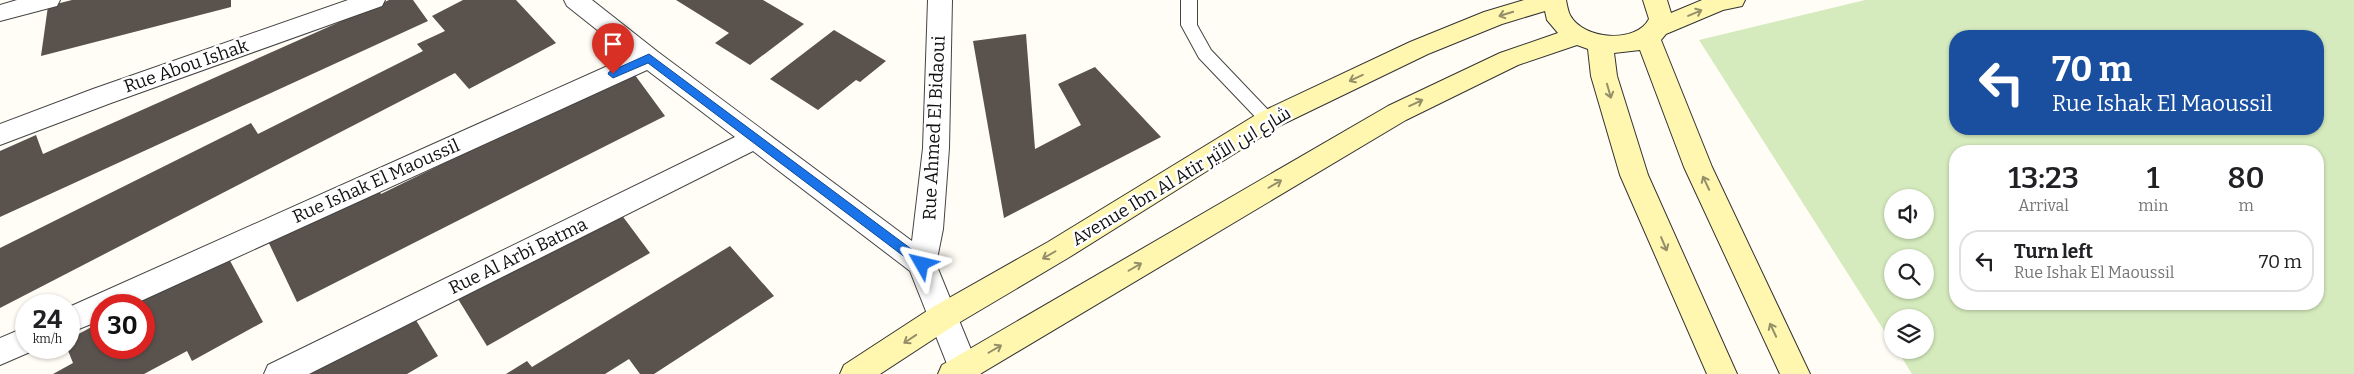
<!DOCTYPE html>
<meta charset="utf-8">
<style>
:root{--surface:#fff;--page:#f2f2f2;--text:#202124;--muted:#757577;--line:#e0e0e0}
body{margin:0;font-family:Bitter,Cairo,serif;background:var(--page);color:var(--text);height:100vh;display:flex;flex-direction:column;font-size:19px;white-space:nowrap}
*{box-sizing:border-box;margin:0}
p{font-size:16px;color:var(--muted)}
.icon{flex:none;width:28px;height:28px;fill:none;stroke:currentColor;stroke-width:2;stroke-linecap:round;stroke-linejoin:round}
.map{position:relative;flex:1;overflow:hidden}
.drawer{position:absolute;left:1949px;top:145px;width:375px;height:165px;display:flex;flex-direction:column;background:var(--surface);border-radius:20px;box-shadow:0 1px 4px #0004}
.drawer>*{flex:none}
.guide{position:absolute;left:1949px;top:30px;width:375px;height:105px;border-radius:20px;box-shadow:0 1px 4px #0004;background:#1a4fa0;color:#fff;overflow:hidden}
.controls{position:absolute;left:1884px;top:189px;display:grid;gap:10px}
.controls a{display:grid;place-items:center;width:50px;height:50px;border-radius:50%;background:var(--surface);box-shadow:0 1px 4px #0004;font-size:25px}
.speed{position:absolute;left:15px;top:294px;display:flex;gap:10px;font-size:25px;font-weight:700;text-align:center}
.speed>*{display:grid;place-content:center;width:65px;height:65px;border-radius:50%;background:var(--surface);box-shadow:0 1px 4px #0004;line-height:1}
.speed small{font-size:12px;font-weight:400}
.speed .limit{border:8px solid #d22;background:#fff;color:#111}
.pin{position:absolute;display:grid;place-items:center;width:42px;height:42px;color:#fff;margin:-51px -21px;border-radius:50% 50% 50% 0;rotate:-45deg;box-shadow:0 0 5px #0007}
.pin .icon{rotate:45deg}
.me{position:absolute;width:55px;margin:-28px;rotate:307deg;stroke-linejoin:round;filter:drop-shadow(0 0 4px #0008)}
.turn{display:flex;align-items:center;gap:18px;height:105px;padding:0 20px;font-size:22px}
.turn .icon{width:65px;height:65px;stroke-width:2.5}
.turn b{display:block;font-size:35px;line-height:42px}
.eta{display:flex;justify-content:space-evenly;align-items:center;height:85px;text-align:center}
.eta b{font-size:30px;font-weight:600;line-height:35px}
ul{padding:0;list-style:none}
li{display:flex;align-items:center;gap:15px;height:62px;margin:0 10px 8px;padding:0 10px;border:2px solid var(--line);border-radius:20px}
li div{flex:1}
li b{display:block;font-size:19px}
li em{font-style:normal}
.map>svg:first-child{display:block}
.green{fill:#d5ebbd;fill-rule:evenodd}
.building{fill:#5a524d}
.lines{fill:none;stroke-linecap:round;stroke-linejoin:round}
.lane-casing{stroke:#444;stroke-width:2}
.street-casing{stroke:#444;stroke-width:2}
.secondary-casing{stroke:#333;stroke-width:2}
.lane{fill:#fff;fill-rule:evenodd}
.street{fill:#fff;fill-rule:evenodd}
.secondary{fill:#fff6b0;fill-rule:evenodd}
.oneway{stroke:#948f68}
.route{fill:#1a73e8;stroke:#114b97}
.labels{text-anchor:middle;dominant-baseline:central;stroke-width:5;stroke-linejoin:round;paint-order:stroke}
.street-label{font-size:18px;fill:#111;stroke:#fff}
</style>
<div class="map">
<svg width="2354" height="374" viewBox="0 0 2354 374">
<rect width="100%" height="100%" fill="#fffdf5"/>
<!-- green -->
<path class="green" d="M 1865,0 L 2354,0 L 2354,374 L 1912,374 L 1897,350 L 1925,350 L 1925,318 L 1892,318 L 1892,343 L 1699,40 ZM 1955,36 L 2318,36 L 2318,129 L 1955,129 ZM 1955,151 L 2318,151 L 2318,304 L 1955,304 ZM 1892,198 L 1925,198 L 1925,230 L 1892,230 ZM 1892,258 L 1925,258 L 1925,290 L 1892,290 Z"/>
<!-- building -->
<g class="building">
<polygon points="72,0 231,0 231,7 41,56 48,6"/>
<polygon points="389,0 413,0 428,21 0,217 0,151 36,135 43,154"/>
<polygon points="463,0 516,0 556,43 469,89 455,73 0,308 0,248 251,123 258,134 423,51 417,44 445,31 432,16"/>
<polygon points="676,0 763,0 804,24 750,65 715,43 729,33"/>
<polygon points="834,30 886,61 860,82 856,80 818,110 770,79"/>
<polygon points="1026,34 1035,149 1081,125 1058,84 1095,67 1161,137 1004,218 973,41"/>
<polygon points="632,71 665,116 297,302 266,237 376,185 381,194"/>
<polygon points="618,210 650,253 487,346 458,299"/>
<polygon points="730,246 774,296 654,374 640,374 629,359 605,374 506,374 527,361 532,367"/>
<polygon points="228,257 263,322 192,361 187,351 144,374 53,374 73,363 67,348 69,348 69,339 101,322 101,348 144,348 144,305 134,305"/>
<polygon points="414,317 438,356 407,374 304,374"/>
</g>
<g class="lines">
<defs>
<polygon id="lane" points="1181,0 1197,0 1197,25 1211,50 1274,116 1276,120 1274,124 1268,126 1262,124 1199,58 1181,25"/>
<g id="street">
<polygon points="17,0 60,0 57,6 0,21 0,5"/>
<polygon points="348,0 385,0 382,6 111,103 0,145 0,124 93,89"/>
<polygon points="564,0 592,0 658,52 912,241 923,148 928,0 952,0 949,148 943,229 936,264 981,374 951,374 910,271 753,151 309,374 264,374 268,365 735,137 647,70 132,305 101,305 101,320 69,333 69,307 630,56 567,6"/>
<polygon points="26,327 26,348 37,348 37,349 0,365 0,338"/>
</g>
<path id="secondary" d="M 1524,0 L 1566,0 C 1567,5 1568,11 1570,15 C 1583,40 1636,44 1649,19 L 1643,0 L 1667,0 L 1671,13 L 1702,0 L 1745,0 L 1742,6 L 1723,10 L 1666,34 L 1661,40 L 1712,167 L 1810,374 L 1780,374 L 1684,167 L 1640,50 L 1614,53 L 1617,76 L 1648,175 L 1737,374 L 1707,374 L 1620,175 L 1591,76 L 1588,49 L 1577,45 L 1518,65 L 1406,120 L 980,374 L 938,374 L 942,365 L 1388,106 L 1500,53 L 1558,33 L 1547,20 L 1545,11 L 1502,24 L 1428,54 L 1277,127 L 1068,258 L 955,325 L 880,374 L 840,374 L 844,365 L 933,307 L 1048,242 L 1259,113 L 1410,42 L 1484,12 Z"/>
</defs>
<!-- lane casing -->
<use href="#lane" class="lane-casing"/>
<!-- street casing -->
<use href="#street" class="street-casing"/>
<!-- secondary casing -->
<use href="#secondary" class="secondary-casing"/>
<!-- lane -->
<use href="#lane" class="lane"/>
<!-- street -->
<use href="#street" class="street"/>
<!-- secondary -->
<use href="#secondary" class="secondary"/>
</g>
<!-- one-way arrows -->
<defs><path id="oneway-shaft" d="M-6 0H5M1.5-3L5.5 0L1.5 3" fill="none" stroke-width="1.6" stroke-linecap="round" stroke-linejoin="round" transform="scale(1.25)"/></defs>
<g class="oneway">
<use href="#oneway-shaft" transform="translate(1695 13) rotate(-23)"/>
<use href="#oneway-shaft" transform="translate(1506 14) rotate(163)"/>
<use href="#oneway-shaft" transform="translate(1356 78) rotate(155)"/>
<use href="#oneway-shaft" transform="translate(1609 91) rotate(74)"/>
<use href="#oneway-shaft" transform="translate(1416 103) rotate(-25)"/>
<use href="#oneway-shaft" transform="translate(1706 183) rotate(-115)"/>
<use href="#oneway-shaft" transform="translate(1275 184) rotate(-30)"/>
<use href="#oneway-shaft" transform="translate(1664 244) rotate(67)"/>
<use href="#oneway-shaft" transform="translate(1049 255) rotate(150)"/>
<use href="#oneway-shaft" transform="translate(1135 267) rotate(-30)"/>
<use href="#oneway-shaft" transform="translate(1773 330) rotate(-115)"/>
<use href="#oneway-shaft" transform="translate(910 339) rotate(146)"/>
<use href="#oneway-shaft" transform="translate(995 349) rotate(-30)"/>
</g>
<!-- route -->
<polygon class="route" points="649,54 926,260 928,264 926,267 918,267 648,63 613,78 608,74 609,72"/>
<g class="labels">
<!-- street labels -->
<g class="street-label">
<text transform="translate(186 66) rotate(-19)">Rue Abou Ishak</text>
<text transform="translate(934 128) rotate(-87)">Rue Ahmed El Bidaoui</text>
<text transform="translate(1181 176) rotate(-31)">Avenue Ibn Al Atir شارع ابن الأثير</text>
<text transform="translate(376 181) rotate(-24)">Rue Ishak El Maoussil</text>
<text transform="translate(518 256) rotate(-26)">Rue Al Arbi Batma</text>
</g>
</g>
</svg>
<div class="controls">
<a><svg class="icon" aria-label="sound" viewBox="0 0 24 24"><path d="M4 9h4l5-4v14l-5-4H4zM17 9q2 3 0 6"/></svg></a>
<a><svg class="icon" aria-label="search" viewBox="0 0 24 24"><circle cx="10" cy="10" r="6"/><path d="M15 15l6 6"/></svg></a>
<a><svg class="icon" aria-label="layers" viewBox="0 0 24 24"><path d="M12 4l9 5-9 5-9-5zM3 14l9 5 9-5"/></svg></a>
</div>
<div class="speed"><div>24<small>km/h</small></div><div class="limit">30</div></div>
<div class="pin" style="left:613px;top:74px;background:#d93025"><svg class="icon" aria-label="arrive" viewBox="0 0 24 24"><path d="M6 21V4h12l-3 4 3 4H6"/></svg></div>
<svg class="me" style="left:922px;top:264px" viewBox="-20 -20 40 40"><path d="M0-17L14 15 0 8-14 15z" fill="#1a73e8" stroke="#fff" stroke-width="4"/></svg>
<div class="guide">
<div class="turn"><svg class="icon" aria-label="left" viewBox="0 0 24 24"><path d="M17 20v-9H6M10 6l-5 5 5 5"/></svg><div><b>70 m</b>Rue Ishak El Maoussil</div></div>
</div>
<section class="drawer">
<div class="eta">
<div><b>13:23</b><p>Arrival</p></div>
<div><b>1</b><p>min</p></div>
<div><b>80</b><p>m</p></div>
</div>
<ul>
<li><svg class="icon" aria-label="left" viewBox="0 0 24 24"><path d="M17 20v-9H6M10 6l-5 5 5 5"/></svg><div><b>Turn left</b><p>Rue Ishak El Maoussil</p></div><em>70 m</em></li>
</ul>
</section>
</div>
